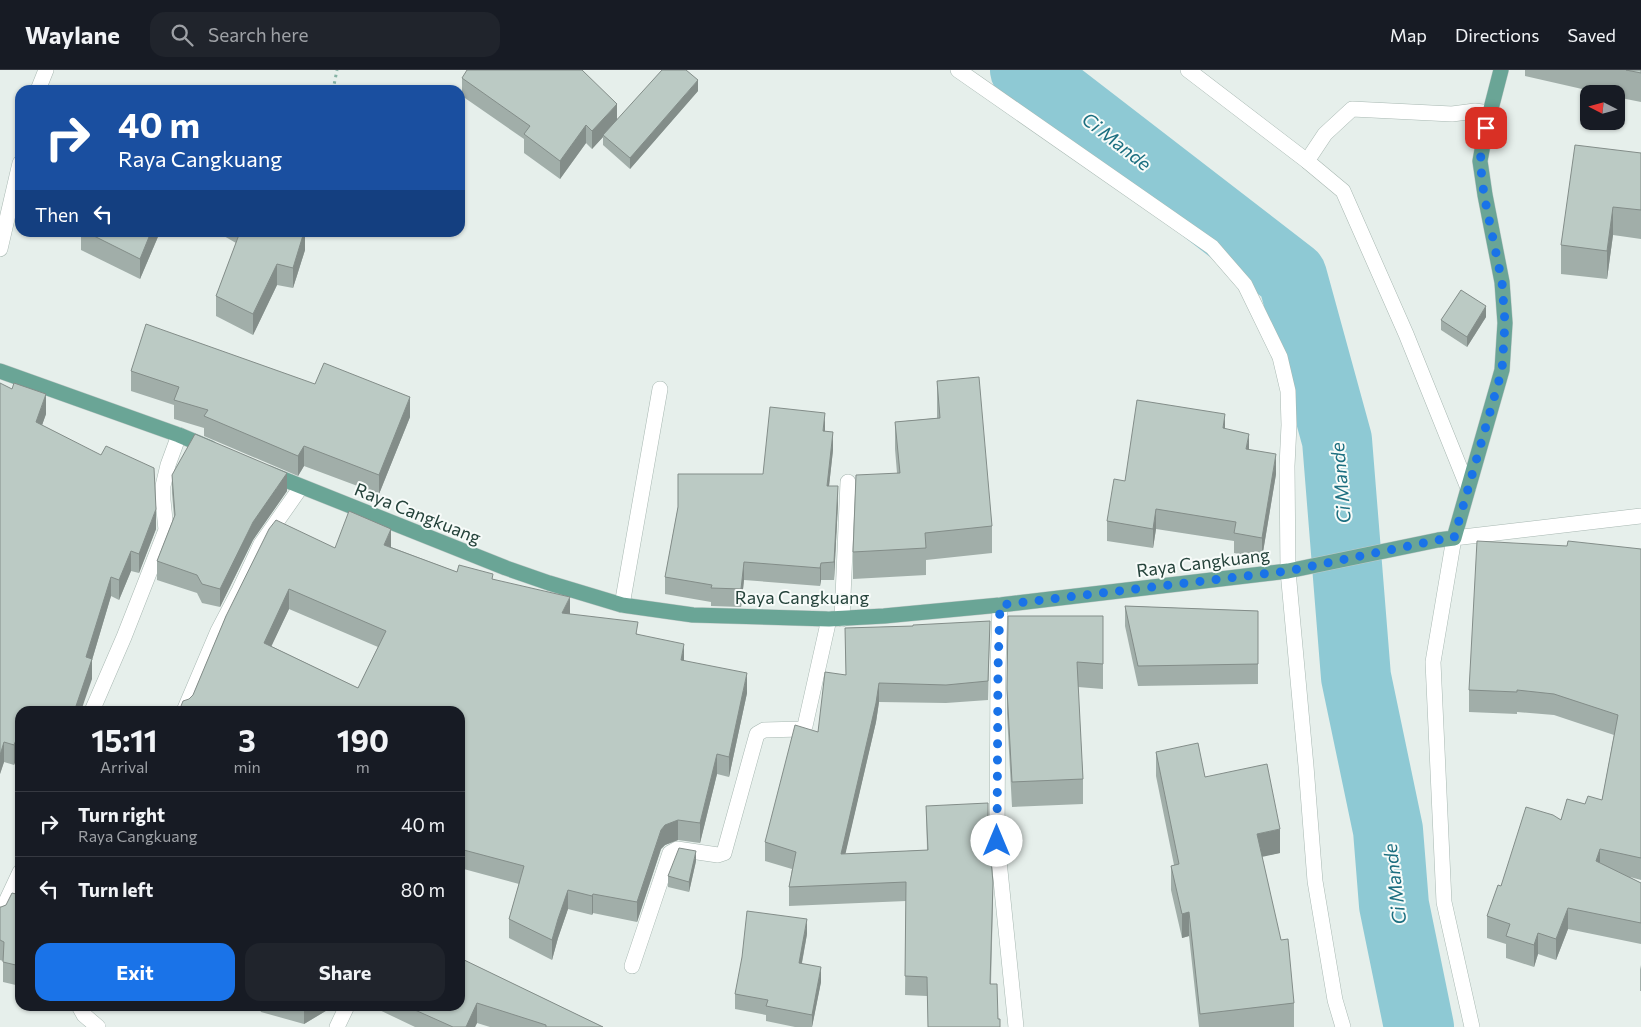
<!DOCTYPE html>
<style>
:root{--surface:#171b24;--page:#20242c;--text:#f1f3f6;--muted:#9ea1a6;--line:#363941;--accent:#1a73e8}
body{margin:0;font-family:Commissioner,sans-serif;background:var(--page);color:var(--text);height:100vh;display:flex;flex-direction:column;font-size:19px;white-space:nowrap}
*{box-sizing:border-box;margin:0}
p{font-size:16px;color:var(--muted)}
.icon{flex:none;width:28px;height:28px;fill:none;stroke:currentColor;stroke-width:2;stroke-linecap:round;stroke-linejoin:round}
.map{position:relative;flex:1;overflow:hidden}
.details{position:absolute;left:15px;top:636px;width:450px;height:305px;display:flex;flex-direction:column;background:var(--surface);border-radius:15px;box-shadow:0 1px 4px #0004}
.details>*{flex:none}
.banner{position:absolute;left:15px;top:15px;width:450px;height:152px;border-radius:15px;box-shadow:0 1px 4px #0004;background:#1a4fa0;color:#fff;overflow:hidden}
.needle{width:32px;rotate:276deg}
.fabs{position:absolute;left:1580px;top:15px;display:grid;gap:10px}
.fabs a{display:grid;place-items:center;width:45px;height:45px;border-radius:10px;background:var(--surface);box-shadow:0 1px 4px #0004;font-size:25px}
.pin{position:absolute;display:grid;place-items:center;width:42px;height:42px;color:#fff;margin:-21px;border-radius:10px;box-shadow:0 2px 8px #0006}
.me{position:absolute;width:55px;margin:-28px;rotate:0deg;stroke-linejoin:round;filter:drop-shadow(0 0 4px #0008)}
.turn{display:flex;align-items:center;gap:18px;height:105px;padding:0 20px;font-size:22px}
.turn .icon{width:65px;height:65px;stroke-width:2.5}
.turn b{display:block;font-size:35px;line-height:42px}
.then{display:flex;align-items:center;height:48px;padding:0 20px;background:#0003;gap:10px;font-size:19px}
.eta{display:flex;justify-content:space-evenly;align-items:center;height:85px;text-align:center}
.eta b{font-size:30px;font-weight:700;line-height:35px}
.action{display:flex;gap:10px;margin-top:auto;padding:10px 20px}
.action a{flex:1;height:58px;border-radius:15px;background:var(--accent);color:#fff;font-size:20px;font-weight:700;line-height:58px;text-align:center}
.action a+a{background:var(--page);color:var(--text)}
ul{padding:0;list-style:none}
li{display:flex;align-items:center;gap:15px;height:65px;padding:0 20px;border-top:1px solid var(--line)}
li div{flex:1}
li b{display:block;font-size:19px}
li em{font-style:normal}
header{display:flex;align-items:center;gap:30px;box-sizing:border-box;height:70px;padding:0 25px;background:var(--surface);border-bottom:1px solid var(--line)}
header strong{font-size:24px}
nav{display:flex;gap:28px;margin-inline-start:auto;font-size:18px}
.search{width:350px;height:45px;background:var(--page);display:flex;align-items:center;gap:12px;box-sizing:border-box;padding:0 18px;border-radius:15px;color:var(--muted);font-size:19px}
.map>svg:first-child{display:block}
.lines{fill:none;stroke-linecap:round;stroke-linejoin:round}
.river{stroke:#8ec9d4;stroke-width:70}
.minor-casing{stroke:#a8b8b2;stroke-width:16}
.major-casing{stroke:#c2cac8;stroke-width:16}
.path{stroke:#86b3a5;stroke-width:3;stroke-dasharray:2.5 4;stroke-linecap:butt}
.minor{stroke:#fff;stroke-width:15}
.major{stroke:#6aa596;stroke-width:15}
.wall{fill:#a1aea9;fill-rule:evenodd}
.shaded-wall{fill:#838d89}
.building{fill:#bbcac4;stroke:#838d89;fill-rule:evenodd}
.route{stroke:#1a73e8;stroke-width:9;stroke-dasharray:0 16.2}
.labels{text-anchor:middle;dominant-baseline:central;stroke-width:4;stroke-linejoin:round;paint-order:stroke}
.street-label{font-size:18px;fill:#24423a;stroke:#f7fbf9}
.water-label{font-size:19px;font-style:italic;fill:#1c6f80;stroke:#f7fbf9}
</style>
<header>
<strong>Waylane</strong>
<div class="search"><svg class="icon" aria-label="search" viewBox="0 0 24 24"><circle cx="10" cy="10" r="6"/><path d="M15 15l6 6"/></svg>Search here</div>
<nav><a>Map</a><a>Directions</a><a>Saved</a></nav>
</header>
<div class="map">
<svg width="1641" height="957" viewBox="0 0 1641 957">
<rect width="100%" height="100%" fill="#e6efeb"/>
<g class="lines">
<!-- river -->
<polyline class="river" points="1025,0 1292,206 1337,370 1356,607 1388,760 1394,835 1419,957"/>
<defs>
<g id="minor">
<polyline points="958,0 1212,177 1245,215 1280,287 1288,321 1289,355 1287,396 1288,501 1306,696 1315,811 1335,930 1343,957"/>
<polyline points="1188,0 1307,91 1343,121 1406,264 1468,418"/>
<polyline points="38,20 46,0"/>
<polyline points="1307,91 1325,64 1352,39 1452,44 1475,41 1490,43"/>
<polyline points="0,179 20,93"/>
<polyline points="622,535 660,319"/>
<polyline points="1000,535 998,599 997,771 1016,957"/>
<polyline points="842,549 848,412"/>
<polyline points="92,641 124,567 166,460 163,430 163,416 168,395 179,365"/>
<polyline points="184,641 218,561 239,521 261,474 301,417"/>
<polyline points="0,848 4,836 20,802"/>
<polyline points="632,896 670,783 677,779 718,785 724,783 757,664 764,660 801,659 805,656 829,549"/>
<polyline points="79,936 84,945 98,957"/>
<polyline points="337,957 347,936"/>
<polyline points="1472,957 1444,832 1433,592 1454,468 1641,446"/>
</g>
<g id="major">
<polyline points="0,301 179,365 210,378"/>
<polyline points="268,403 506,498 549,513 622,535 693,545 829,549 884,546 1000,535 1288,501 1438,470 1454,468 1502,300 1505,253 1502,212 1485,125 1480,91 1486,58 1501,0"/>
</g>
</defs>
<!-- minor casing -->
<use href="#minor" class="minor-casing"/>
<!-- major casing -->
<use href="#major" class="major-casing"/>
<!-- path -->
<polyline class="path" points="333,20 337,0"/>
<!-- minor -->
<use href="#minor" class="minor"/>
<!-- major -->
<use href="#major" class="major"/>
</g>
<!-- wall -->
<g class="wall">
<polygon points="1525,0 1641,0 1641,32 1616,27 1616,24 1604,24 1525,6"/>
<polygon points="462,8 617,49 698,21 630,99 603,75 603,67 592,79 586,73 560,109 524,83 524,69 462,26"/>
<polygon points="1641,83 1641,169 1613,165 1607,209 1561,204 1561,175"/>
<polygon points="81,162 160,162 140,209 81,180"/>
<polygon points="217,162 305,162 305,180 293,218 277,215 253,265 216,246 216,226 236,173"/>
<polygon points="1486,247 1467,277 1441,260 1441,250"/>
<polygon points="131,301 315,314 410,347 379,424 304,396 298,406 204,366 204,358 174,349 174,335 131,321"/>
<polygon points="937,311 992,456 992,483 926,490 926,505 853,509 853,482 897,403 895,379 895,352 937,348"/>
<polygon points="12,319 46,344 42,355 156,459 139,503 131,501 119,530 111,526 92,590 92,609 20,641 20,691 16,690 14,695 4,692 0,704"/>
<polygon points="1225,359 1276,404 1262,488 1234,483 1234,471 1156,459 1153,478 1107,471 1107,451 1125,411"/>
<polygon points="825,362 833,380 829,416 838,433 834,510 821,510 820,516 744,510 741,537 711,536 711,532 665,524 665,507 678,437 763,404"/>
<polygon points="172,405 287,421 253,470 220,537 202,533 197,523 157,510 157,491 174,447 172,423"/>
<polygon points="1567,476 1641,479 1641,810 1630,807 1641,813 1641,874 1568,859 1556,890 1538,884 1534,897 1506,888 1506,874 1487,868 1487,846 1501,816 1561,750 1585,734 1602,730 1614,665 1554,645 1517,642 1517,644 1469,642 1469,620"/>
<path d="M 391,477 L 457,502 L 493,509 L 570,544 L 638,564 L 684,590 L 747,623 L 729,707 L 717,704 L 700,773 L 678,770 L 665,775 L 661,779 L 637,852 L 593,843 L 592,845 L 568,839 L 558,868 L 552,890 L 509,868 L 509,849 L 519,814 L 460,798 L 460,641 L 189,629 L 193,625 L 226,546 L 335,478 ZM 289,539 L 378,577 L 358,618 L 271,576 Z"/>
<polygon points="1125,536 1258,541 1258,614 1138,616 1125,556"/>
<polygon points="1103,546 1103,619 1078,617 1083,709 1083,734 1012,737 1007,644 1007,619"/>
<polygon points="990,551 988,630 946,633 879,632 876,652 845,784 927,780 926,736 988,754 993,832 991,914 1000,957 927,926 905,925 906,831 789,836 789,817 792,799 765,791 765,772 818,662 846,605 845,558 913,556"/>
<polygon points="1156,682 1205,707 1280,783 1262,786 1294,933 1294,957 1199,957 1189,866 1182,868 1171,820 1171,796 1174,795 1156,706"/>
<polygon points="696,791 689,822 668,817 668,806"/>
<polygon points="20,825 20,916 3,912 3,891 0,890 0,837 1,837 6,835"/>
<polygon points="807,864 802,893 821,912 812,957 795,957 766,951 766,945 735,939 735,924"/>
<polygon points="460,888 603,957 490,957 477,953 475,957 415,957 371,936 460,936"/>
<polygon points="1641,895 1641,921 1640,921 1640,900"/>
<polygon points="258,936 334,936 304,954 261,942"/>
</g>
<!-- shaded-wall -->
<g class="shaded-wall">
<polygon points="698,10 698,21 630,99 630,88"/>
<polygon points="617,34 617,52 603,65 603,67 592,79 592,61"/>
<polygon points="586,55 586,73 560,109 560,91"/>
<polygon points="1613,137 1613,165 1607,209 1607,181"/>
<polygon points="151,162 160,162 140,209 140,189"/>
<polygon points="304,162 305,162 305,180 293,218 293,198"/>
<polygon points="277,194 277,215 253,265 253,244"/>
<polygon points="1486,236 1486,247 1467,277 1467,267"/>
<polygon points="46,324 46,344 36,372 36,352"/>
<polygon points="410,327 410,347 379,424 379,405"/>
<polygon points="825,343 825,361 823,379 823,361"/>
<polygon points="1225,344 1225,363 1223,358"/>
<polygon points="833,362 833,380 827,434 827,416"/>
<polygon points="1249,364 1249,384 1246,379"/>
<polygon points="304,376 304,396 298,406 298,386"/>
<polygon points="1276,384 1276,404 1262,488 1262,468"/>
<polygon points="287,403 287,421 253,470 220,537 220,519 253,452"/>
<polygon points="838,416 838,433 834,510 834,492"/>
<polygon points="156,439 156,459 139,503 139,484"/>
<polygon points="1156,439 1156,459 1153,478 1153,459"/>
<polygon points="391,459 391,478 384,475"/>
<polygon points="131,481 131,501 119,530 119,510"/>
<polygon points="744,492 744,510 741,537 741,519"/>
<polygon points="821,493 821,510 820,516 820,498"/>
<polygon points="111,507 111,526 92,590 92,609 81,641 75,639 86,587"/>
<polygon points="289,519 289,539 264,592 264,573"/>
<polygon points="570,527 570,547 562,543"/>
<polygon points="684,574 684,594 681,590"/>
<polygon points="747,603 747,623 729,707 729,687"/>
<polygon points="879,613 879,632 876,652 841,803 841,784"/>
<polygon points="16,670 16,690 14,695 14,675"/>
<polygon points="4,672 4,692 0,704 0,685"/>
<polygon points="717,684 717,704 700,773 700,753"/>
<polygon points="678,750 678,770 665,775 661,779 637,852 637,832 661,760 665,755"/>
<polygon points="1280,759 1280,783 1257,788 1257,764"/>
<polygon points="1600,779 1600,801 1596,791"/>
<polygon points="696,781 696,791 689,822 689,812"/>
<polygon points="568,820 568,839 558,868 552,890 552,870 558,849"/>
<polygon points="593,824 593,843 592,845 592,826"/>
<polygon points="1568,838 1568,859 1556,890 1556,869"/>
<polygon points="1189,842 1189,866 1182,868 1182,844"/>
<polygon points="807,849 807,864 799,908 799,893"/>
<polygon points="1538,863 1538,884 1534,897 1534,875"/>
<polygon points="821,897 821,912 812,957 812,945"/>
<polygon points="477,933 477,953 475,957 466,957"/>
<polygon points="304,936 334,936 304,954"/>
</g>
<!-- building -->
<g class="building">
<polygon points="467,0 582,0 617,34 592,61 586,55 560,91 524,64 530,56 462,8"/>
<polygon points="662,0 686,0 698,10 630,88 603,65"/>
<polygon points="1626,0 1641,0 1641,3"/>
<polygon points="1575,75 1641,83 1641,140 1613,137 1607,181 1561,175"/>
<polygon points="86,162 151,162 140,189"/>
<polygon points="240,162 304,162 293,198 277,194 253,244 216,226"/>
<polygon points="1461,220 1486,236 1467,267 1441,250"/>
<polygon points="146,254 315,314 324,293 410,327 379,405 304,376 298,386 204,346 208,340 174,330 179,317 131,301"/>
<polygon points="979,307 992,456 925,463 926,478 853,482 856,405 900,403 895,352 940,348 937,311"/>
<polygon points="0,313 12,319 14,313 46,324 36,352 101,385 106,376 154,398 156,439 139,484 131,481 119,510 111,507 86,587 92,589 75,639 80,641 20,641 20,671 16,670 14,675 4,672 0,685"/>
<polygon points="1137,330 1225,344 1223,358 1249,364 1246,379 1276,384 1262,468 1234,463 1236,452 1156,439 1153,459 1107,451 1114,409 1125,411"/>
<polygon points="770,337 825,343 823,361 833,362 827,416 838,416 834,492 821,493 820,498 744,492 741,519 711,518 712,515 665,507 678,437 678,404 763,404"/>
<polygon points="195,364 287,403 253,452 220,519 202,514 197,505 157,491 175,445 172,405"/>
<path d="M 349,441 L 391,459 L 384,475 L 457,502 L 459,495 L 493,504 L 492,509 L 570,527 L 562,543 L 638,552 L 636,564 L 684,574 L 681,590 L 747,603 L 729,687 L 717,684 L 700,753 L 678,750 L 665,755 L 661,760 L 637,832 L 593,824 L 592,826 L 568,820 L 558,849 L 552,870 L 509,849 L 524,796 L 460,779 L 460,641 L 179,641 L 183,631 L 189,629 L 193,625 L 226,546 L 269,459 L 276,450 L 335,478 ZM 289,519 L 386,561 L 358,618 L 264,573 Z"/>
<polygon points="1477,471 1567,476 1568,471 1641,479 1641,788 1600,779 1596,791 1641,813 1641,853 1568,838 1556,869 1538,863 1534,875 1506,866 1510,854 1487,846 1498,815 1501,816 1526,737 1553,745 1561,750 1567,729 1585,734 1588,726 1602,730 1618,645 1554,624 1517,620 1517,622 1469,620"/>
<polygon points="1125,536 1258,541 1258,594 1138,596"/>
<polygon points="1008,546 1103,546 1103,594 1077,592 1083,709 1012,712 1007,619"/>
<polygon points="990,551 988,611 946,615 879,613 876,633 841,784 928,780 926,736 988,733 988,753 993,813 990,914 997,914 998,949 1000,949 1000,957 928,957 927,907 905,906 906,812 789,817 796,782 765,772 795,655 818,662 825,602 846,605 845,558 913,556 913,555"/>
<polygon points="1198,673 1205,707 1267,694 1280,759 1257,764 1281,870 1288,869 1294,933 1200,944 1189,842 1182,844 1171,796 1179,794 1156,682"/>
<polygon points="679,778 696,781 689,812 668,806"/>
<polygon points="12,823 20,825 20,896 3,892 4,872 0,870 0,837 1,837 6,835"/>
<polygon points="747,841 807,849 799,893 821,897 812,945 766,936 768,930 735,924 742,887"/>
<polygon points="460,888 603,957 546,957 546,955 477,933 466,957 453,957 415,940 416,938 412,936 460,936"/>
</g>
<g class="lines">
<!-- route -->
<polyline class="route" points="997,771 998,599 1000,535 1288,501 1438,470 1454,468 1502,300 1505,253 1502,212 1484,125 1480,91 1486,58"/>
</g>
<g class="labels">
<!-- street labels -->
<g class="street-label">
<text transform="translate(418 443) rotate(22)">Raya Cangkuang</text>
<text transform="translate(1203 492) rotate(-7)">Raya Cangkuang</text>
<text x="802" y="527">Raya Cangkuang</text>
</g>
<!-- water labels -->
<g class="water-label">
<text transform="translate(1117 71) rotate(38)">Ci Mande</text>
<text transform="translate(1340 413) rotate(-95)">Ci Mande</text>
<text transform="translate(1394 814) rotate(-97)">Ci Mande</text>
</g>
</g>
</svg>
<div class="fabs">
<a><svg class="needle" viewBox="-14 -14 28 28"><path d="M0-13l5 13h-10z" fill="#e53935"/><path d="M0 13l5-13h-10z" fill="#9ea1a6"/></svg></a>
</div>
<div class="pin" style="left:1486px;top:58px;background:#d93025"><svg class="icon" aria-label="arrive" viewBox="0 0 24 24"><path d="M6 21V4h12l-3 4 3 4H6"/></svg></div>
<svg class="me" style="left:997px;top:771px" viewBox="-20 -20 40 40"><circle r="19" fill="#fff"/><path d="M0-13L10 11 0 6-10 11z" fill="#1a73e8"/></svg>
<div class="banner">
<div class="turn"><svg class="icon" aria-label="right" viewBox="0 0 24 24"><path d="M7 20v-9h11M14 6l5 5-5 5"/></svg><div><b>40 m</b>Raya Cangkuang</div></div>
<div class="then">Then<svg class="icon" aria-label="left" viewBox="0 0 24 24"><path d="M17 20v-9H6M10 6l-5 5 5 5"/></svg></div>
</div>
<section class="details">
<div class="eta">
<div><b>15:11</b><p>Arrival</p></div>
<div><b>3</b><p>min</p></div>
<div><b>190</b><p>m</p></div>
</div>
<ul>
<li><svg class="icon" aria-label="right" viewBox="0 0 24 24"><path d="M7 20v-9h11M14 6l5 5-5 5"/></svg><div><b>Turn right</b><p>Raya Cangkuang</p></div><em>40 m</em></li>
<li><svg class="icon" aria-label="left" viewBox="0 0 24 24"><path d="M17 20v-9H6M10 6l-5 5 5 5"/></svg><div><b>Turn left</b></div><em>80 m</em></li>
</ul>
<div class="action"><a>Exit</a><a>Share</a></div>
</section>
</div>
